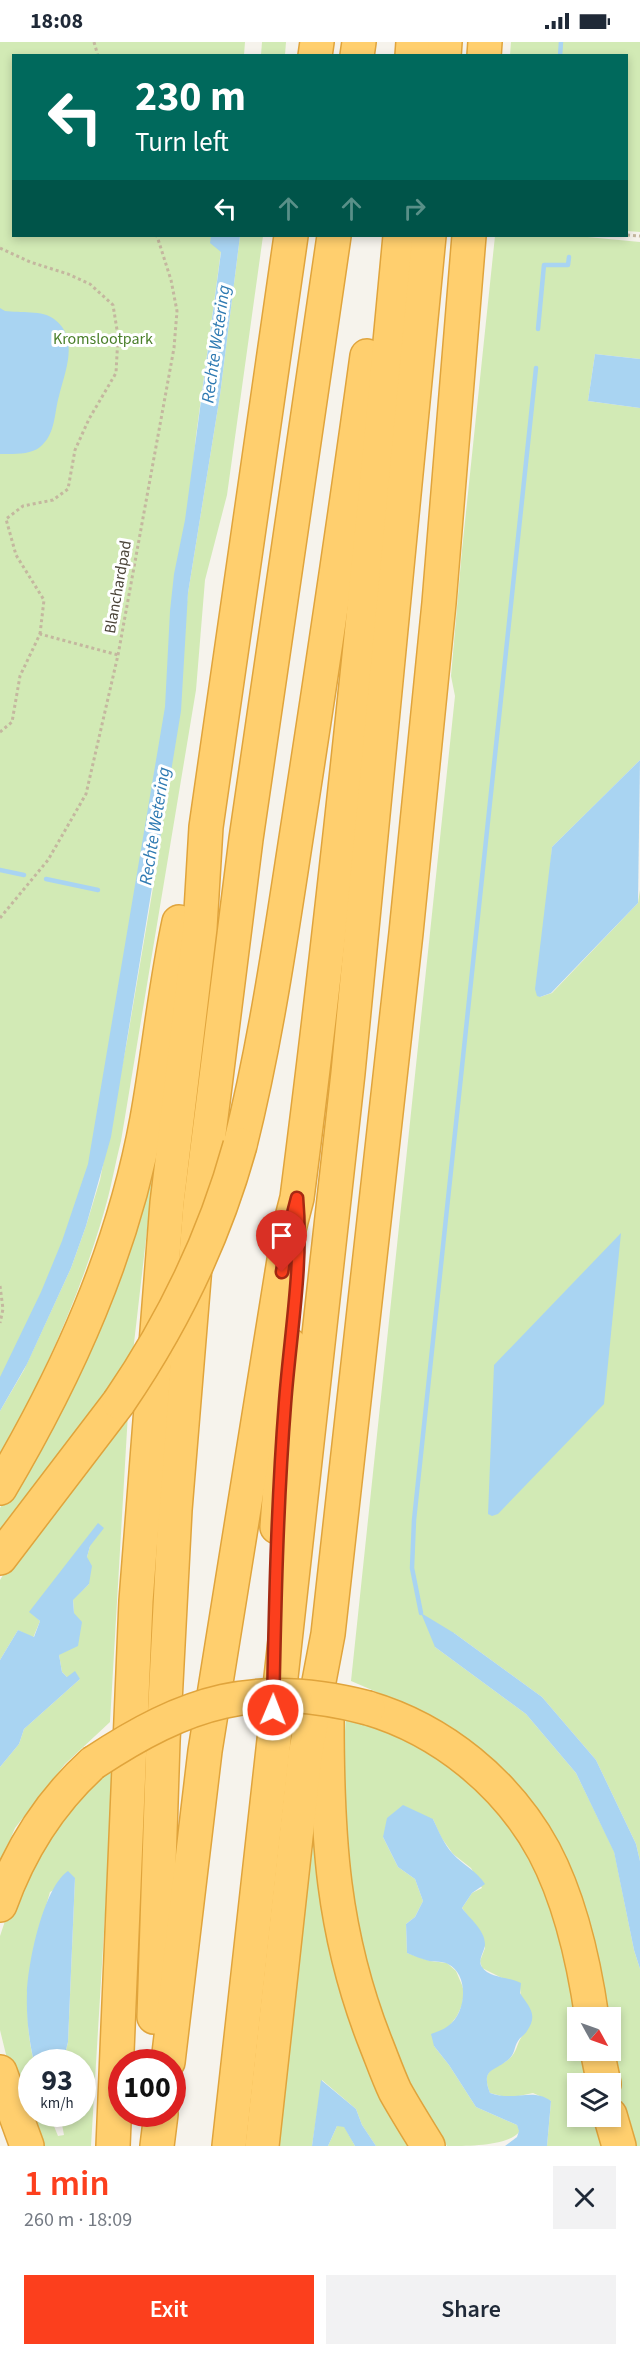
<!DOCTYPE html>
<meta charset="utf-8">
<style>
:root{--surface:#fff;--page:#f2f2f3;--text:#1f2937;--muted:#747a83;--accent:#fc3f1d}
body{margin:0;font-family:"Source Sans 3",sans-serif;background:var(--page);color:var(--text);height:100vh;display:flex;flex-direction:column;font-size:22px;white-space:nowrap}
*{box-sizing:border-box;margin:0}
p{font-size:20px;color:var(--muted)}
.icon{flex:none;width:33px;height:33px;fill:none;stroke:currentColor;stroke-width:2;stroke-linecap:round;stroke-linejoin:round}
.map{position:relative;height:2104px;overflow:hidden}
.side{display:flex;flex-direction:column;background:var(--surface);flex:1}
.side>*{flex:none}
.guide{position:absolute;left:12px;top:12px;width:616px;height:183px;border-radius:0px;box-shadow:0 3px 9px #0003;background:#00695c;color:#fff;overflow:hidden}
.needle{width:39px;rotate:130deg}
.fabs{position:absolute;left:567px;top:1965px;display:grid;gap:12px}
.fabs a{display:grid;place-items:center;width:54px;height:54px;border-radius:0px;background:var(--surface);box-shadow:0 3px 9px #0003;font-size:30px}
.speed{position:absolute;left:18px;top:2007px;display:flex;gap:12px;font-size:30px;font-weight:700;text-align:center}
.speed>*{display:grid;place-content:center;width:78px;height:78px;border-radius:50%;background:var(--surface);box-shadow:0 3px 9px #0003;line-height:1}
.speed small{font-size:15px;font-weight:400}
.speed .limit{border:9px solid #d22;background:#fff;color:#111}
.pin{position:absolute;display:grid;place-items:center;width:51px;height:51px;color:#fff;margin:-62px -26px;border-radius:50% 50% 50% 0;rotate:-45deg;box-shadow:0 0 6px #0007}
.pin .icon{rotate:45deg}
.me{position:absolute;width:66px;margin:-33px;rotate:1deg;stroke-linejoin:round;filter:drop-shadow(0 0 4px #0008)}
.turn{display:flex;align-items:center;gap:21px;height:126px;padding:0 24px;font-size:27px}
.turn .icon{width:78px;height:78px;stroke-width:2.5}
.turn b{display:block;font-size:42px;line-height:51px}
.lanes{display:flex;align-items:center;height:57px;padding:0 24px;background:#0003;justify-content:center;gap:30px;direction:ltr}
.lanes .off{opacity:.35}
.round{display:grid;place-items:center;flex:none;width:63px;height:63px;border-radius:0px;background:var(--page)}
.overview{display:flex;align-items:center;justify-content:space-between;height:102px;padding:0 24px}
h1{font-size:36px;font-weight:600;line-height:45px;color:var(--accent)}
.primary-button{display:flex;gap:12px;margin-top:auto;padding:12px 24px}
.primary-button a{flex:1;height:69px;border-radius:0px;background:var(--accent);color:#fff;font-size:24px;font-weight:600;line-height:69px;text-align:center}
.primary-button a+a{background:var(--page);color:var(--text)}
.status{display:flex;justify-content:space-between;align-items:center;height:42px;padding:0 30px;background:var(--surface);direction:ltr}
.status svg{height:16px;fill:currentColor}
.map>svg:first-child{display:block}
.green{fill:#d2eab5;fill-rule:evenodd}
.water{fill:#a9d4f2}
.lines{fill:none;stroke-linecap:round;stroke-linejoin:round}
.stream{stroke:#a9d4f2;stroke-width:4.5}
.motorway-casing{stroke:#e0a43c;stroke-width:36}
.path{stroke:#c4b79f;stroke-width:3;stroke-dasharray:3 3;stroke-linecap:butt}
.motorway{stroke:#ffcf6e;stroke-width:33}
.motorway-bridge-casing{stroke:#e0a43c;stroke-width:36;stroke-linecap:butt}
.motorway-bridge{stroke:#ffcf6e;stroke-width:33}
.route-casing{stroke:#a42913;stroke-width:15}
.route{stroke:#fc3f1d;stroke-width:10}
.labels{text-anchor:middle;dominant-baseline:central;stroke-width:6;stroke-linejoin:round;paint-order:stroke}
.park-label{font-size:16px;fill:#4a7f2a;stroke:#fff}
.street-label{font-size:16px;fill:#4b4439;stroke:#fff}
.water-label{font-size:18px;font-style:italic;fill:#2e7ab2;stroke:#fff}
</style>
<div class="status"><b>18:08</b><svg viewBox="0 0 49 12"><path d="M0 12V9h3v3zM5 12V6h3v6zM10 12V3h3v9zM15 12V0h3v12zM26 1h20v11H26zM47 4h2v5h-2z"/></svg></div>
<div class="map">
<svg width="640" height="2104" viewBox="0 0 640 2104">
<rect width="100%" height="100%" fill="#f6f3ec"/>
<!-- green -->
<g class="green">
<polygon points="0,0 245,0 244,13 14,14 14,194 217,194 221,209 196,394 158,775 90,1153 0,1354"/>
<polygon points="262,0 286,0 285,13 261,13"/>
<polygon points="511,0 640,0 640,190 627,189 627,14 510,13"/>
<path d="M 240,194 L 263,194 L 227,453 L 205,538 L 196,648 L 121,1099 C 115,1122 111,1147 104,1170 C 80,1254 42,1337 0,1414 L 0,1369 L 24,1328 L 71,1226 L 86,1184 L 100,1138 L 127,999 L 157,822 L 188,551 L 220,353 Z"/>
<path d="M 495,194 L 577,194 L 640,200 L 640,317 L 595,312 L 588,359 L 640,366 L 640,718 L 552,805 L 540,955 L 552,951 L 638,861 L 640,848 L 640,1819 L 636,1802 L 596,1718 L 542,1655 L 454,1591 L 435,1605 L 526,1672 L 576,1731 L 614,1809 L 634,1908 L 640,1927 L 640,2104 L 633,2104 C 621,2062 611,2019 610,1976 L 606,1975 L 593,1906 L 448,1687 L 407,1663 L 351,1639 L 455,654 L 451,634 L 462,508 Z"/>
<polygon points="160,1075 133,1310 103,1365 0,1504 0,1466 67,1353"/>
<polygon points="128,1371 110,1680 65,1722 15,1786 0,1821 0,1725 19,1702 24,1687 80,1637 67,1635 62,1630 59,1613 74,1571 73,1557 89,1542 87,1515 90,1504 30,1570 40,1579 33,1596 18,1588 0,1618 0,1538 12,1518"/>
<path d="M 346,1672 L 414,1694 L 494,1755 L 552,1847 L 578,1976 L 578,2008 L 590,2009 L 596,2041 L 578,2042 L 578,2074 L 603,2075 L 611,2104 L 547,2104 L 551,2059 L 533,2051 L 509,2056 L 490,2051 C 479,2023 499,2029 512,2014 C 518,2007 517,1999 524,1992 L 520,1945 L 482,1926 L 480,1919 L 485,1906 L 474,1882 L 462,1866 L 472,1851 L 482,1846 L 471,1826 L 453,1812 L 441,1795 L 433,1777 L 383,1795 L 398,1825 L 415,1837 L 423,1859 L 415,1875 L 406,1882 L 407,1911 L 430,1919 L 447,1921 L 456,1929 L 462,1943 L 464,1950 L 462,1963 L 457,1974 L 434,2004 L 449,2023 L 476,2065 L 517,2083 L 520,2089 C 509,2104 469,2104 447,2104 C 392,2024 359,1923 346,1827 C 340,1776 343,1723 346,1672 Z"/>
<path d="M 114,1724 L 91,2104 L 34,2104 L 11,2033 L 0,1988 L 0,1894 L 15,1849 L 56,1774 ZM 75,1836 L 68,2000 L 63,2020 L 82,2020 L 82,2072 L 60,2072 L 64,2093 L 58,2094 L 49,2072 L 32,2072 L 32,2020 L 34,2020 C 19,1960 33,1908 50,1850 Z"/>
<polygon points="316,1783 419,2104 376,2104 362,2083 356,2067 322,2038 312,2104 274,2104 288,1979"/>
<polygon points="337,2084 344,2084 355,2104 328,2104"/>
</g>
<!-- water -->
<g class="water">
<polygon points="211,194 240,194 220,353 188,551 181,669 111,1095 86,1184 71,1226 27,1322 0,1369 0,1335 41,1250 62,1199 88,1122 165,665 170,569 174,532 185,478 221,210 210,201"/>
<path d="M 0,266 L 5,269 C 20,271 43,268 54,277 C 80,296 65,330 59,354 C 54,371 56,392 40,405 C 30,413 13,412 0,412 Z"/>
<polygon points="595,312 640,317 640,366 588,359"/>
<polygon points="640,718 638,861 551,951 540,955 537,954 535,947 552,805"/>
<polygon points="621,1191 604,1362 498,1472 492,1474 488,1472 494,1323"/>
<polygon points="98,1481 104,1486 90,1504 87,1515 92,1524 89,1542 73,1558 74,1571 82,1580 78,1604 59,1613 62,1630 67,1635 75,1629 80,1637 24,1687 19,1702 0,1725 0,1618 18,1588 34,1595 40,1579 29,1570"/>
<polygon points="421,1571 454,1591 542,1655 596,1718 636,1802 640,1819 640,1927 634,1908 614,1810 576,1731 526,1672 435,1605"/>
<path d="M 403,1763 L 433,1777 C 439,1790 444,1802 453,1812 C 463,1823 477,1829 485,1842 L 472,1851 L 462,1866 C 469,1876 485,1888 485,1902 C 485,1909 477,1918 482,1925 C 489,1936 509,1935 521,1941 L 520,1951 C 528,1964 539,1972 527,1989 C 525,1993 520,1995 518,1999 C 514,2005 515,2011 510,2016 C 496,2030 480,2025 490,2051 C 515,2060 532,2045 551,2059 L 547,2104 L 505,2104 L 517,2095 L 519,2089 L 517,2083 L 476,2065 L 449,2023 L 434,2004 L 431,1992 C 436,1990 443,1988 448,1984 C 466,1972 470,1933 448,1922 C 443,1919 435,1920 429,1919 C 422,1917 414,1914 407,1911 L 406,1882 L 415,1875 L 423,1859 L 415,1837 L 398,1825 L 383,1795 L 387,1776 Z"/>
<path d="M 68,1829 L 75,1836 L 68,2000 L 63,2020 L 34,2020 C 29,1999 26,1973 27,1951 C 28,1921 43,1846 68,1829 Z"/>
<polygon points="321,2038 356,2067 362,2083 376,2104 355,2104 344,2085 337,2084 328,2104 312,2104"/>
</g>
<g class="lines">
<!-- stream -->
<g class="stream">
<polyline points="560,14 561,0"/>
<polyline points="538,287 544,223 568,223 569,215"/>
<polyline points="0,828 24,833"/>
<polyline points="46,837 98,848"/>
<polyline points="421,1571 412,1526 414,1478 536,326"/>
</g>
<defs>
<g id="motorway">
<polyline points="315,14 317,0"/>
<polyline points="357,14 359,0"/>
<polyline points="412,14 413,0"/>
<polyline points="444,14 445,0"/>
<polyline points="484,14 485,0"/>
<path d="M 240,1103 C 267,995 282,886 299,777 C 323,622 346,468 367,314"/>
<path d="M 0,1446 C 68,1331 123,1209 147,1077 C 159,1011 165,945 179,880"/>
<polyline points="277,1485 290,1303"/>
<polyline points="0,1516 119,1360"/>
<path d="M 368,1666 C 442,1688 507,1741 544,1809 C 571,1860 584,1920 592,1976"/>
<path d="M 327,1678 C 327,1795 332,1891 376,2002 C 382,2017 388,2034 395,2049 C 405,2067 417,2086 428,2104"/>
<path d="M 0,1863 C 20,1807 49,1761 93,1721"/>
<polyline points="154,1975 163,1699 175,1468 200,1163 246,797 334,194"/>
<polyline points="597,2008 604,2042"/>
<path d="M 168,2020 L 205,1709 L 289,1187 L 297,1156 C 338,836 370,515 400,194"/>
<polyline points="0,2030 27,2104"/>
<polyline points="610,2073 619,2104"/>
<polyline points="113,2104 136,1559 167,1161 200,886 206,785 291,194"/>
<polyline points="157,2104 161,2072"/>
<polyline points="229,2104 348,1031 429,194"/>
<polyline points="262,2104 305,1713 328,1592 406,891 439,561 469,194"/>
</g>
</defs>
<!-- motorway casing -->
<use href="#motorway" class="motorway-casing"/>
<!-- path -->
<g class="path">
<polyline points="94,0 98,14"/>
<polyline points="627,193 640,194"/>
<polyline points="0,206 30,220 68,232 90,242 113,263 118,294 116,331 89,377 75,408 68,447 53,458 23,464 6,477 16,513 44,558 40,592"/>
<polyline points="0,690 12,680 20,634 40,592 118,613"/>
<polyline points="0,876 48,818 86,752 118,613 174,306 177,269 171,238 157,194"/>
<polyline points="0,1244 3,1267 0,1281"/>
</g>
<!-- motorway -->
<use href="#motorway" class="motorway"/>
<defs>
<g id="motorway-bridge">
<path d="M 119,1360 C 173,1281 215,1194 240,1103"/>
<path d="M 93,1721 C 187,1659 255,1637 368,1666"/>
</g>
</defs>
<!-- motorway-bridge casing -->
<use href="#motorway-bridge" class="motorway-bridge-casing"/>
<!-- motorway-bridge -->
<use href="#motorway-bridge" class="motorway-bridge"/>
</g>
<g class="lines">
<defs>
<path id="route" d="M 273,1668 C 275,1565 277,1463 285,1361 C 290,1293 303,1224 297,1156 L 289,1187 L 282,1230"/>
</defs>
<!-- route casing -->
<use href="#route" class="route-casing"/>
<!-- route -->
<use href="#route" class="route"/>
</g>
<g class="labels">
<!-- park labels -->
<g class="park-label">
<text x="103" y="297">Kromslootpark</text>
</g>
<!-- street labels -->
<g class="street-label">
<text transform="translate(118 545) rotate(-80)">Blanchardpad</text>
</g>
<!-- water labels -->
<g class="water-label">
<text transform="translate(216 302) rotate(-82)">Rechte Wetering</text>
<text transform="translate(155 784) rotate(-81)">Rechte Wetering</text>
</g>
</g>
</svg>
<div class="fabs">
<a><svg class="needle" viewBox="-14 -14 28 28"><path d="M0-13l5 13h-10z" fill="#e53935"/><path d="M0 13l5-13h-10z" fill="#747a83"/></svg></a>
<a><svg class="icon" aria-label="layers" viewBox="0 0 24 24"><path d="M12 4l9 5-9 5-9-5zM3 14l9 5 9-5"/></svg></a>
</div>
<div class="speed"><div>93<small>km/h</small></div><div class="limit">100</div></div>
<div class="pin" style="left:282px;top:1230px;background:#d93025"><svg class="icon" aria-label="arrive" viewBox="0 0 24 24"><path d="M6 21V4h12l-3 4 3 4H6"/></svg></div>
<svg class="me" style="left:273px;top:1668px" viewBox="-20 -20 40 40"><circle r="17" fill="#fc3f1d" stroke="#fff" stroke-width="3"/><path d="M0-11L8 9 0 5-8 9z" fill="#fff"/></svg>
<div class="guide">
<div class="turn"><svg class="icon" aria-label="left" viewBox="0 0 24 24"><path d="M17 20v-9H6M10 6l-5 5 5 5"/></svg><div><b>230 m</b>Turn left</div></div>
<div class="lanes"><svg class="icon" aria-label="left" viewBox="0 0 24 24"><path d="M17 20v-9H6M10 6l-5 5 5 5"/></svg><svg class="icon off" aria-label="ahead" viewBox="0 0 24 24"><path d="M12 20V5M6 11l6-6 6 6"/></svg><svg class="icon off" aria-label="ahead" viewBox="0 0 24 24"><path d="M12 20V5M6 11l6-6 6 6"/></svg><svg class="icon off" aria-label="right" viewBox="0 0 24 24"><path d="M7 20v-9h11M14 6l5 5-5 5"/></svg></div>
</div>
</div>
<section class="side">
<div class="overview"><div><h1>1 min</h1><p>260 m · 18:09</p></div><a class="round"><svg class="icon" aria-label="close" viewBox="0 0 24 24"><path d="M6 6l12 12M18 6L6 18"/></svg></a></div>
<div class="primary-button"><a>Exit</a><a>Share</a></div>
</section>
